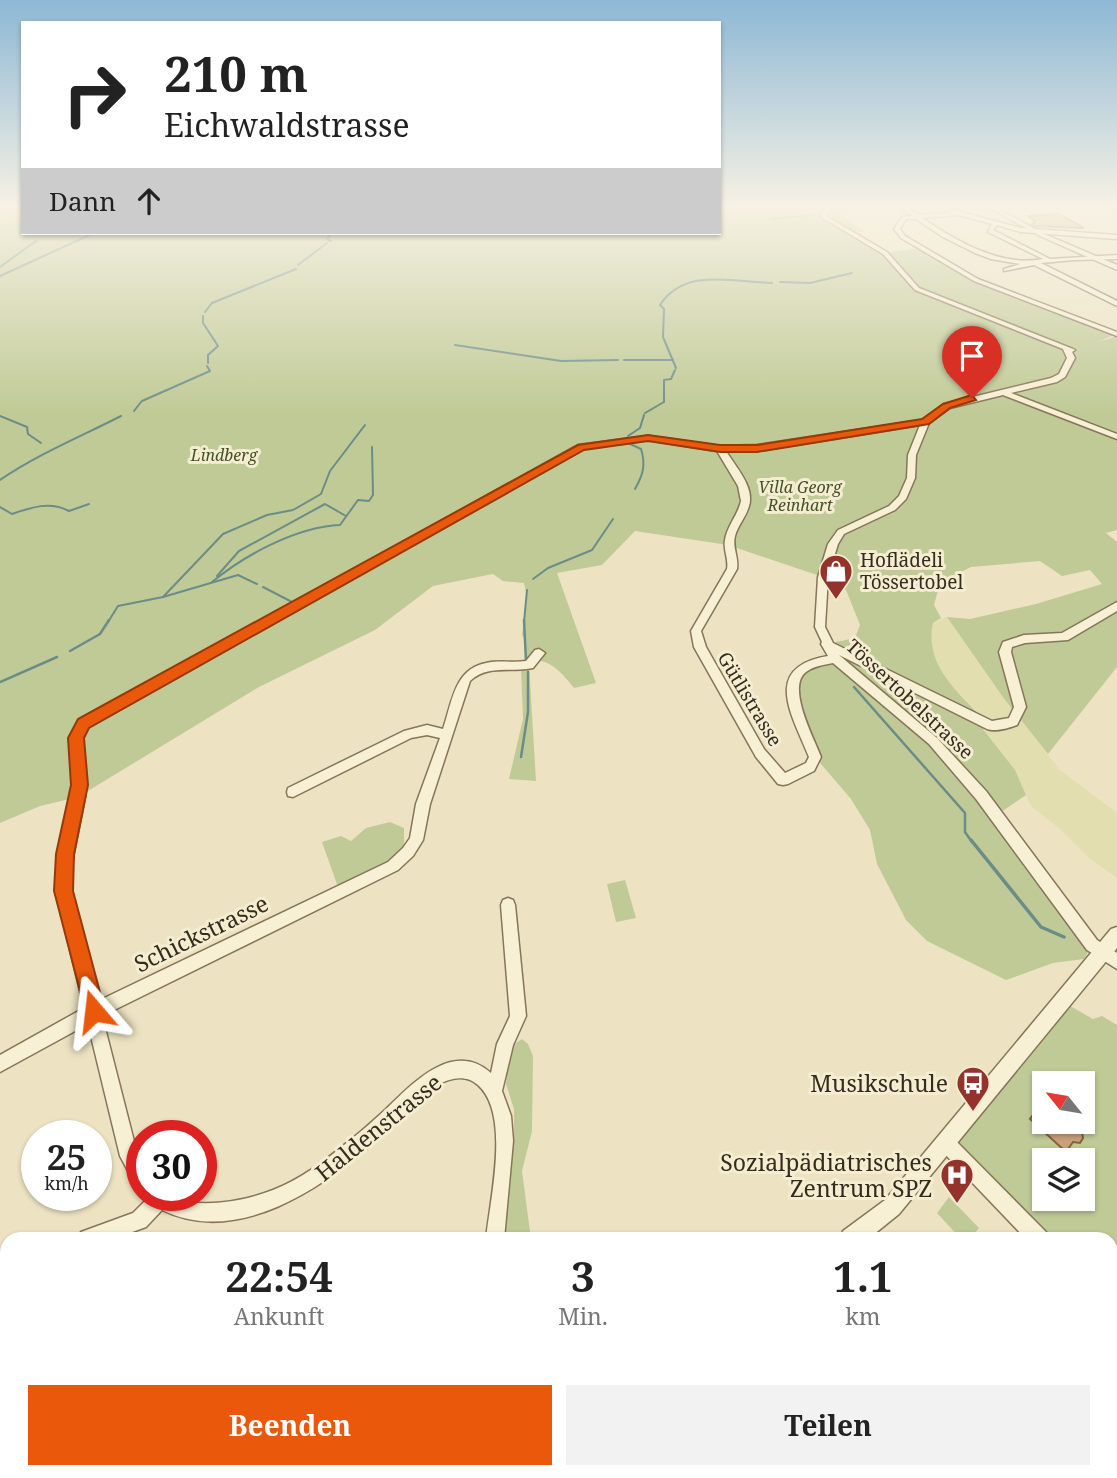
<!DOCTYPE html>
<html lang="de">
<meta charset="utf-8">
<style>
:root{--surface:#fff;--page:#f2f2f2;--text:#222;--muted:#767676;--accent:#ea580c}
body{margin:0;font-family:"Noto Serif",serif;background:var(--page);color:var(--text);height:100vh;display:flex;flex-direction:column;font-size:26px;white-space:nowrap}
*{box-sizing:border-box;margin:0}
p{font-size:23px;color:var(--muted)}
.icon{flex:none;width:38px;height:38px;fill:none;stroke:currentColor;stroke-width:2;stroke-linecap:round;stroke-linejoin:round}
.map{position:relative;flex:1;overflow:hidden}
.sheet{position:absolute;left:0px;top:1232px;width:1118px;height:247px;display:flex;flex-direction:column;background:var(--surface);border-radius:21px 21px 0 0;box-shadow:0 2px 5px #0004}
.sheet>*{flex:none}
.top-card{position:absolute;left:21px;top:21px;width:700px;height:214px;border-radius:0px;box-shadow:0 2px 5px #0004;background:#fff;color:var(--text);overflow:hidden}
.needle{width:46px;rotate:300deg}
.controls{position:absolute;left:1032px;top:1071px;display:grid;gap:14px}
.controls a{display:grid;place-items:center;width:63px;height:63px;border-radius:0px;background:var(--surface);box-shadow:0 2px 5px #0004;font-size:35px}
.speed{position:absolute;left:21px;top:1120px;display:flex;gap:14px;font-size:35px;font-weight:700;text-align:center}
.speed>*{display:grid;place-content:center;width:91px;height:91px;border-radius:50%;background:var(--surface);box-shadow:0 2px 5px #0004;line-height:1}
.speed small{font-size:18px;font-weight:400}
.speed .limit{border:10px solid #d22;background:#fff;color:#111}
.pin{position:absolute;display:grid;place-items:center;width:60px;height:60px;color:#fff;margin:-72px -30px;border-radius:50% 50% 50% 0;rotate:-45deg;box-shadow:0 0 7px #0007}
.pin .icon{rotate:45deg}
.me{position:absolute;width:77px;margin:-38px;rotate:343deg;stroke-linejoin:round;filter:drop-shadow(0 0 5px #0008)}
.turn{display:flex;align-items:center;gap:24px;height:147px;padding:0 28px;font-size:32px}
.turn .icon{width:91px;height:91px;stroke-width:2.5}
.turn b{display:block;font-size:49px;line-height:60px}
.then{display:flex;align-items:center;height:66px;padding:0 28px;background:#0003;gap:14px;font-size:26px}
.eta{display:flex;justify-content:space-evenly;align-items:center;height:119px;text-align:center}
.eta b{font-size:42px;font-weight:700;line-height:49px}
.button{display:flex;gap:14px;margin-top:auto;padding:14px 28px}
.button a{flex:1;height:80px;border-radius:0px;background:var(--accent);color:#fff;font-size:28px;font-weight:700;line-height:80px;text-align:center}
.button a+a{background:var(--page);color:var(--text)}
.map>svg:first-child{display:block}
.farmland{fill:#e2deaf}
.green{fill:#c0ca96;fill-rule:evenodd}
.lines{fill:none;stroke-linecap:round;stroke-linejoin:round}
.stream-far2{stroke:#6b8d87;stroke-width:2}
.stream-far1{stroke:#6b8d87;stroke-width:2.5}
.stream{stroke:#6b8d87;stroke-width:3.5}
.building{fill:#caa178;stroke:#846140;stroke-width:2}
.minor-casing{stroke:#867559;stroke-width:3}
.tertiary-casing{stroke:#867559;stroke-width:3}
.minor{fill:#f8f0d4;fill-rule:evenodd}
.tertiary{fill:#f8f0d4;fill-rule:evenodd}
.route{fill:#ea580c;stroke:#983908;stroke-width:2}
.labels{text-anchor:middle;dominant-baseline:central;stroke-width:6;stroke-linejoin:round;paint-order:stroke}
.far-park-label{font-size:16px;font-style:italic;fill:#425224;stroke:#f4edd1}
.poi-label{font-size:19px;fill:#362b1d;stroke:#f4edd1;text-anchor:start}
.street-label{font-size:19px;fill:#362b1d;stroke:#f4edd1}
.near-street-label{font-size:23px;fill:#362b1d;stroke:#f4edd1}
.near-poi-label{font-size:23px;fill:#362b1d;stroke:#f4edd1;text-anchor:end}
</style>
<div class="map">
<svg width="1117" height="1478" viewBox="0 0 1117 1478">
<rect width="100%" height="100%" fill="#ede3c2"/>
<!-- farmland -->
<polygon class="farmland" points="947,617 1005,700 1060,770 1117,813 1117,878 1089,858 1060,829 1031,806 1015,770 983,728 991,725 945,679 928,642 933,623"/>
<!-- green -->
<g class="green">
<path d="M 0,207 L 23,207 L 23,233 L 719,233 L 719,207 L 832,207 L 864,232 L 851,231 L 885,253 L 921,248 L 976,280 L 1116,334 L 1098,342 L 1117,336 L 1117,530 L 1106,533 L 1117,542 L 1117,667 L 1048,754 L 1005,700 L 947,617 L 970,619 L 1036,604 L 1102,584 L 1090,570 L 1062,576 L 1040,561 L 971,567 L 940,583 L 934,605 L 941,618 L 933,623 C 923,667 963,697 991,726 L 983,729 L 1015,770 L 1026,795 L 995,816 L 1092,945 L 1084,959 L 1053,963 L 1006,980 L 927,941 L 906,920 L 877,864 L 870,830 L 851,799 L 815,757 L 790,688 L 794,674 L 835,659 L 826,644 L 855,638 L 860,625 L 846,590 L 823,577 L 728,545 L 635,531 L 602,565 L 557,573 L 596,683 L 574,688 C 562,673 548,656 526,661 L 526,642 L 522,635 L 527,597 L 524,583 L 503,581 L 493,574 L 433,586 L 375,630 L 259,687 L 78,797 L 40,806 L 0,823 Z"/>
<polygon points="529,665 536,781 509,779 523,719 521,667"/>
<polygon points="390,822 404,828 404,848 386,864 338,887 322,842 341,836 351,841 366,828"/>
<polygon points="625,880 636,918 616,922 607,884"/>
<path d="M 1063,1002 L 1093,1019 L 1102,1016 L 1117,1025 L 1117,1321 L 1111,1315 L 1111,1239 L 1039,1239 L 947,1144 ZM 1045,1083 L 1083,1083 L 1083,1122 L 1045,1122 ZM 1045,1160 L 1083,1160 L 1083,1199 L 1045,1199 Z"/>
<polygon points="522,1039 528,1044 533,1056 532,1131 522,1171 531,1239 502,1239 514,1128 514,1109 506,1084 510,1047"/>
<polygon points="949,1197 979,1228 970,1239 961,1239 937,1213"/>
</g>
<g class="lines">
<!-- stream-far2 -->
<g class="stream-far2">
<polyline points="771,219 820,214"/>
<polyline points="331,241 327,239 332,233"/>
<polyline points="298,265 327,243"/>
<polyline points="0,267 36,241"/>
<polyline points="0,276 94,233"/>
<polyline points="780,282 810,283 852,273"/>
<polyline points="205,312 212,303 296,269"/>
<polyline points="203,316 203,323 218,346 208,355 208,363"/>
<polyline points="455,345 561,361 618,360"/>
<polyline points="624,360 673,360"/>
<path d="M 676,368 L 663,337 L 664,309 L 660,305 C 685,267 733,282 772,283"/>
<polyline points="142,401 210,371 207,366"/>
<polyline points="134,411 141,402"/>
<polyline points="645,413 664,402 664,380 671,379 675,370"/>
<polyline points="0,416 27,427 28,434 41,443"/>
<polyline points="628,436 640,428 644,415"/>
<path d="M 628,443 L 641,449 C 646,465 643,475 635,489"/>
<path d="M 0,480 C 38,454 80,437 121,416"/>
<path d="M 0,507 L 12,514 C 32,507 50,501 69,511 L 89,504"/>
<polyline points="217,576 239,551 325,504 346,516"/>
<polyline points="533,579 548,568 592,550 613,519"/>
<path d="M 212,582 C 245,555 296,527 340,525 L 358,500 L 369,501 L 373,495 L 372,447"/>
<polyline points="263,587 294,603"/>
<polyline points="163,597 223,534 267,515 293,510 321,494 330,471 365,425"/>
<polyline points="108,622 118,606 163,597 238,575 257,584"/>
<polyline points="524,622 527,590"/>
</g>
<!-- stream-far1 -->
<g class="stream-far1">
<polyline points="524,620 526,661"/>
<polyline points="70,651 100,634 109,620"/>
<polyline points="0,682 57,657"/>
<polyline points="854,687 965,813 965,832 972,842"/>
<polyline points="521,757 528,712 528,672"/>
</g>
<!-- stream -->
<polyline class="stream" points="971,840 1041,927 1064,937"/>
</g>
<!-- building -->
<g class="building">
<polygon points="1059,214 1084,228 1036,226 1032,225 1035,221 1028,216"/>
<polygon points="1045,1099 1045,1122 1088,1122 1082,1131 1083,1138 1080,1143 1073,1142 1066,1152 1030,1119"/>
</g>
<g class="lines">
<defs>
<g id="minor">
<path d="M 826,207 L 832,207 L 826,216 L 887,252 L 919,288 L 1073,349 L 1075,350 L 1072,352 L 1075,358 L 1065,377 L 1057,382 L 1011,393 L 1117,434 L 1117,439 L 1003,395 L 950,408 L 929,423 L 916,455 L 915,478 L 906,499 L 895,510 L 844,534 L 838,544 L 828,577 L 825,627 L 833,643 L 992,721 L 1009,718 L 1014,707 L 999,652 L 1003,642 L 1024,635 L 1062,633 L 1117,602 L 1117,611 L 1068,640 L 1025,643 L 1012,647 L 1011,652 L 1026,707 L 1017,725 C 1009,728 995,732 987,729 L 839,655 L 937,738 L 986,791 L 1097,940 L 1117,953 L 1117,969 L 1087,950 L 976,799 L 929,744 L 833,663 C 823,665 814,666 806,672 C 786,687 814,738 821,757 L 814,771 L 788,784 L 783,785 L 778,784 L 756,757 L 694,647 L 691,631 L 727,569 C 729,559 723,550 725,540 C 727,526 738,515 741,501 L 738,486 L 717,451 L 648,440 L 583,449 L 85,729 L 82,747 L 86,777 L 85,797 L 72,863 L 70,891 L 98,1001 L 388,862 L 403,848 L 410,838 L 416,804 L 440,738 L 427,735 L 411,738 L 293,797 L 288,796 L 287,792 L 288,788 L 404,731 L 427,725 L 443,729 C 452,703 454,669 486,663 C 499,660 513,663 526,661 L 535,650 L 539,649 L 545,653 L 533,668 C 511,673 488,664 470,681 L 430,804 L 423,840 L 413,856 L 398,870 L 102,1016 L 137,1153 L 142,1161 L 142,1189 L 136,1186 L 120,1156 L 88,1024 L 0,1072 L 0,1055 L 84,1008 L 56,891 L 59,863 L 72,797 L 74,784 L 70,739 L 77,723 L 578,445 L 648,436 L 720,446 L 757,445 L 923,420 L 944,404 L 1051,378 L 1059,374 L 1067,358 L 1063,349 L 915,290 L 883,254 L 821,217 ZM 920,425 L 908,455 L 907,478 L 899,496 L 889,506 L 838,530 L 828,544 L 818,577 L 815,627 L 822,642 L 821,644 L 828,656 C 761,667 792,715 809,757 L 806,763 L 785,773 L 764,749 L 706,647 L 701,631 L 737,569 C 739,557 732,548 735,536 C 738,525 746,517 749,506 C 755,487 735,466 726,451 L 757,451 Z"/>
<path d="M 900,207 L 906,207 L 918,215 L 951,213 L 947,211 L 950,209 L 1021,228 L 1117,235 L 1117,239 L 1021,232 L 997,225 L 993,230 L 1050,259 L 1117,255 L 1117,259 L 1074,260 L 1041,263 L 1117,301 L 1117,306 L 1034,265 L 1004,271 L 1004,269 L 1020,264 L 991,259 L 975,253 L 943,237 L 916,219 L 906,219 L 900,229 L 905,236 L 978,279 L 1117,332 L 1117,336 L 974,281 L 901,238 L 894,229 L 902,217 L 912,216 ZM 958,215 L 992,224 L 988,232 L 1043,259 C 1000,267 958,242 922,218 Z"/>
<path d="M 508,898 L 513,900 L 515,905 L 526,1016 L 513,1045 L 502,1091 L 511,1116 L 513,1141 L 504,1239 L 486,1239 C 490,1199 511,1114 478,1085 C 466,1074 450,1078 437,1085 C 415,1101 398,1122 378,1139 C 323,1188 237,1247 162,1210 L 146,1227 L 113,1239 L 79,1239 L 81,1232 L 133,1213 L 147,1199 L 146,1195 C 154,1195 165,1194 173,1196 C 182,1199 189,1202 199,1203 C 223,1204 250,1199 273,1190 C 301,1179 326,1160 349,1141 C 362,1131 374,1120 386,1109 C 412,1084 453,1039 491,1073 L 497,1044 L 510,1016 L 501,905 L 503,900 Z"/>
<polygon points="947,1135 953,1138 1046,1232 1048,1239 1026,1239 941,1150 938,1144 941,1138"/>
<polygon points="7,1272 7,1294 0,1297 0,1275"/>
<polygon points="1111,1305 1117,1308 1117,1331 1111,1329"/>
<polygon points="402,1472 433,1472 431,1478 399,1478"/>
<polygon points="853,1472 875,1472 878,1478 855,1478"/>
</g>
<g id="tertiary">
<polygon points="988,207 995,207 1044,234 1117,265 1117,270 1040,236"/>
<polygon points="1117,927 1117,948 899,1214 868,1239 840,1239 843,1231 885,1200 1111,929"/>
<polygon points="461,1472 516,1472 513,1478 463,1478"/>
</g>
</defs>
<!-- minor casing -->
<use href="#minor" class="minor-casing"/>
<!-- tertiary casing -->
<use href="#tertiary" class="tertiary-casing"/>
<!-- minor -->
<use href="#minor" class="minor"/>
<!-- tertiary -->
<use href="#tertiary" class="tertiary"/>
</g>
<!-- sky -->
<linearGradient id="sky" x2="0" y2="1"><stop stop-color="#8db8d5"/><stop offset="0.5" stop-color="#f7f2e4"/><stop offset="1" stop-color="#f7f2e4" stop-opacity="0"/></linearGradient>
<rect width="1117" height="414" fill="url(#sky)"/>
<!-- route -->
<polygon class="route" points="972,395 976,400 950,408 929,424 757,452 720,452 648,441 584,450 89,728 84,738 88,785 74,854 73,891 105,1011 102,1018 94,1021 87,1018 54,891 56,854 71,785 68,738 78,719 578,445 648,435 720,445 757,445 922,419 943,404"/>
<!-- icons -->
<defs>
<symbol id="shop-pin" viewBox="-11 -11 22 30"><path d="M0 17L-7.5 6A9.5 9.5 0 1 1 7.5 6Z" fill="#93332b" stroke="#f4edd1"/><path d="M-5-2.5h2.3a2.7 3.5 0 0 1 5.4 0H5L5.5 6h-11ZM-1.5-2.5h3a1.5 2.3 0 0 0-3 0Z" fill="#fff"/></symbol>
<symbol id="bus-pin" viewBox="-11 -11 22 30"><path d="M0 17L-7.5 6A9.5 9.5 0 1 1 7.5 6Z" fill="#93332b" stroke="#f4edd1"/><path d="M-5-6H5V4H4V6H2V4H-2V6H-4V4H-5ZM-3.5-4V0h7V-4ZM-3.5 1.2v1.5H-2V1.2ZM2 1.2v1.5H3.5V1.2Z" fill="#fff"/></symbol>
<symbol id="hospital-pin" viewBox="-11 -11 22 30"><path d="M0 17L-7.5 6A9.5 9.5 0 1 1 7.5 6Z" fill="#93332b" stroke="#f4edd1"/><path d="M-5-5h3v3.5h4V-5h3V5h-3V1.5h-4V5h-3Z" fill="#fff"/></symbol>
</defs>
<g fill-rule="evenodd">
<use href="#shop-pin" x="817" y="552" width="38" height="52"/>
<use href="#bus-pin" x="954" y="1064" width="38" height="52"/>
<use href="#hospital-pin" x="938" y="1156" width="38" height="52"/>
</g>
<g class="labels">
<!-- far-park labels -->
<g class="far-park-label">
<text x="224" y="455">Lindberg</text>
<text x="800" y="487">Villa Georg<tspan x="800" dy="18">Reinhart</tspan></text>
</g>
<!-- poi labels -->
<g class="poi-label">
<text x="860" y="560">Hoflädeli<tspan x="860" dy="22">Tössertobel</tspan></text>
</g>
<!-- street labels -->
<g class="street-label">
<text transform="translate(750 699) rotate(59)">Gütlistrasse</text>
<text transform="translate(910 699) rotate(43)">Tössertobelstrasse</text>
</g>
<!-- near-street labels -->
<g class="near-street-label">
<text transform="translate(201 933) rotate(-26)">Schickstrasse</text>
<text transform="translate(378 1127) rotate(-39)">Haldenstrasse</text>
</g>
<!-- near-poi labels -->
<g class="near-poi-label">
<text x="948" y="1083">Musikschule</text>
<text x="932" y="1162">Sozialpädiatrisches<tspan x="932" dy="26">Zentrum SPZ</tspan></text>
</g>
</g>
</svg>
<div class="controls">
<a><svg class="needle" viewBox="-14 -14 28 28"><path d="M0-13l5 13h-10z" fill="#e53935"/><path d="M0 13l5-13h-10z" fill="#767676"/></svg></a>
<a><svg class="icon" aria-label="layers" viewBox="0 0 24 24"><path d="M12 4l9 5-9 5-9-5zM3 14l9 5 9-5"/></svg></a>
</div>
<div class="speed"><div>25<small>km/h</small></div><div class="limit">30</div></div>
<div class="pin" style="left:972px;top:398px;background:#d93025"><svg class="icon" aria-label="arrive" viewBox="0 0 24 24"><path d="M6 21V4h12l-3 4 3 4H6"/></svg></div>
<svg class="me" style="left:94px;top:1011px" viewBox="-20 -20 40 40"><path d="M0-17L14 15 0 8-14 15z" fill="#ea580c" stroke="#fff" stroke-width="4"/></svg>
<div class="top-card">
<div class="turn"><svg class="icon" aria-label="right" viewBox="0 0 24 24"><path d="M7 20v-9h11M14 6l5 5-5 5"/></svg><div><b>210 m</b>Eichwaldstrasse</div></div>
<div class="then">Dann<svg class="icon" aria-label="ahead" viewBox="0 0 24 24"><path d="M12 20V5M6 11l6-6 6 6"/></svg></div>
</div>
<section class="sheet">
<div class="eta">
<div><b>22:54</b><p>Ankunft</p></div>
<div><b>3</b><p>Min.</p></div>
<div><b>1.1</b><p>km</p></div>
</div>
<div class="button"><a>Beenden</a><a>Teilen</a></div>
</section>
</div>
